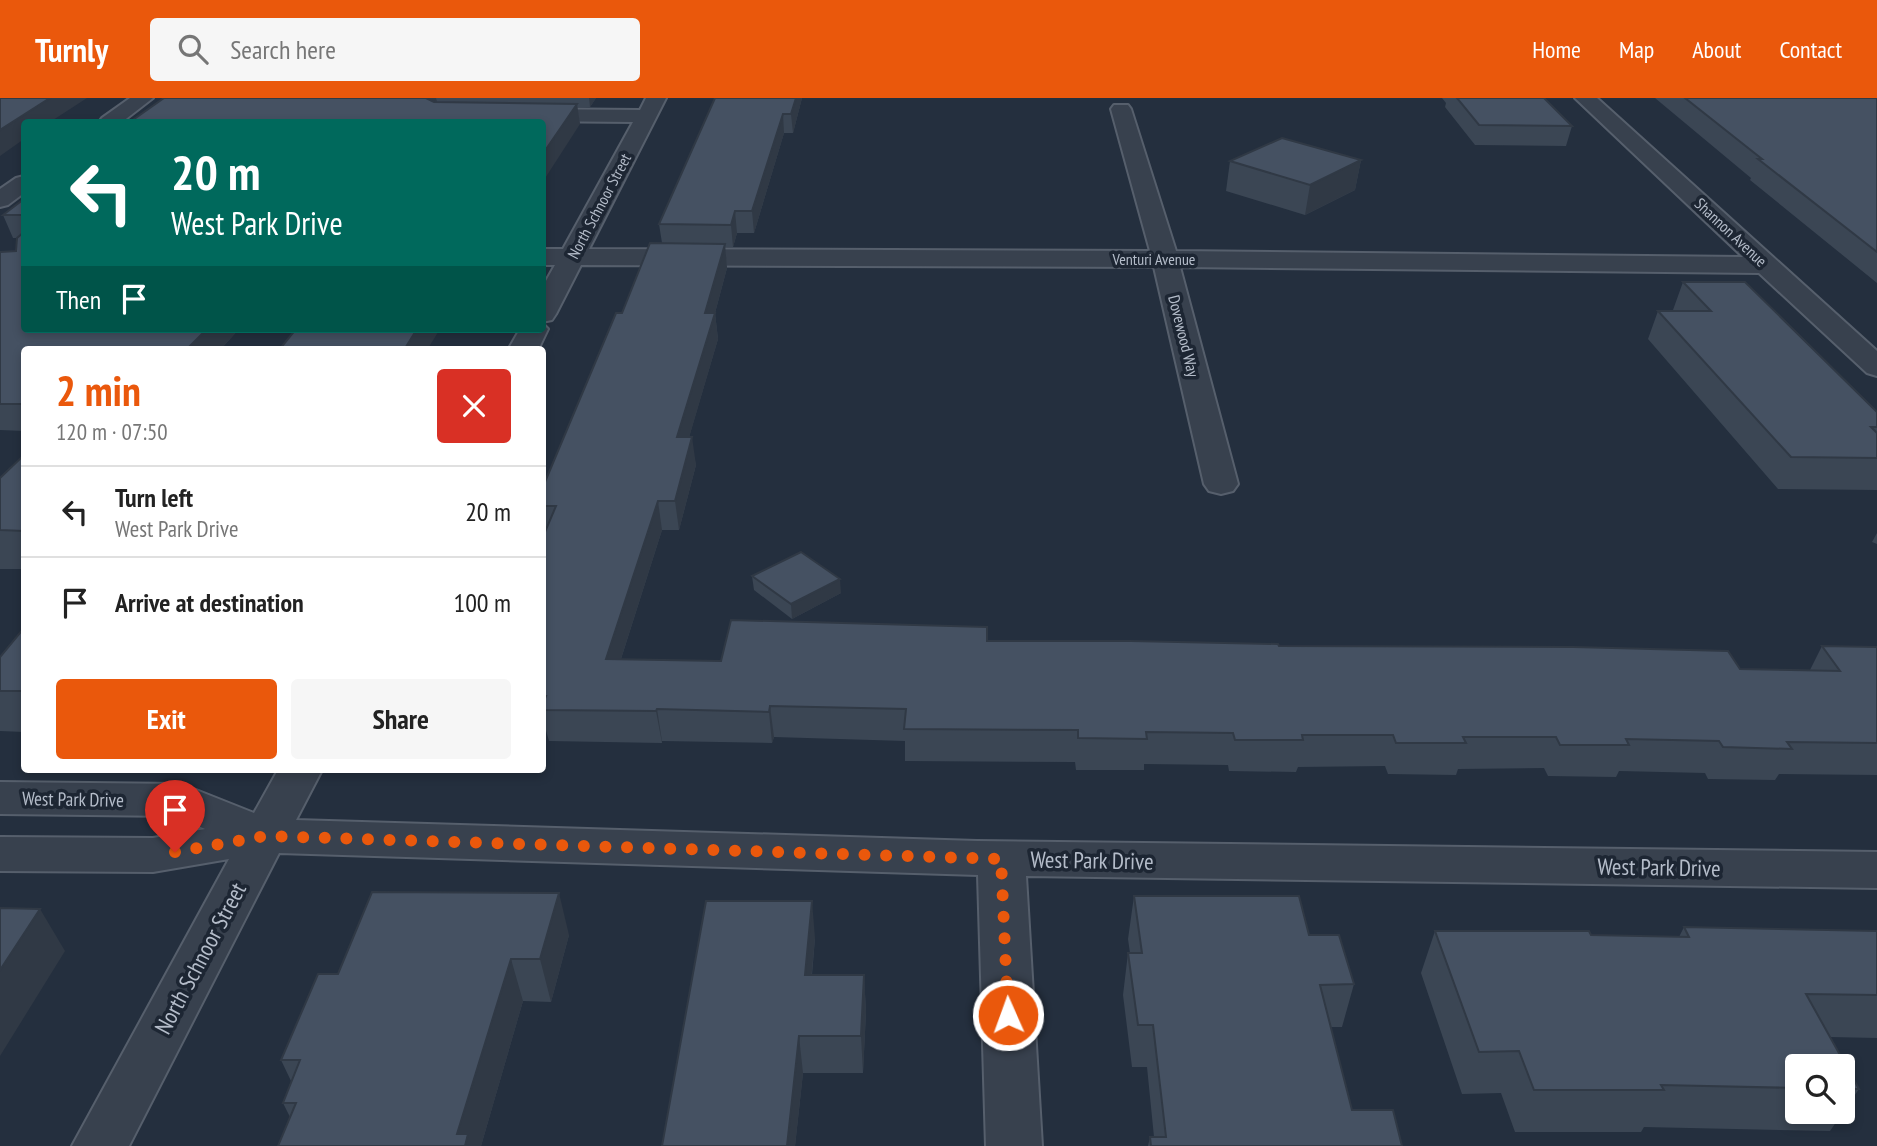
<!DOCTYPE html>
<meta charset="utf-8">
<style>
:root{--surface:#fff;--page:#f6f6f6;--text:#222;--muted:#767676;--line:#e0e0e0;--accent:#ea580c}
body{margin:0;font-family:"PT Sans Narrow",sans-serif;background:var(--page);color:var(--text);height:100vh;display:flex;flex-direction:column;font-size:26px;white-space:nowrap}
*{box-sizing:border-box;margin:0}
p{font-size:23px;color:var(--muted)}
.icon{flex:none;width:38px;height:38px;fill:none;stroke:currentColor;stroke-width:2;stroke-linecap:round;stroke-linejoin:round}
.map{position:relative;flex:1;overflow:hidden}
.sheet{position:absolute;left:21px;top:248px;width:525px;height:427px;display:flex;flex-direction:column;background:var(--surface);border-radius:7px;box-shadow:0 4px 10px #0003}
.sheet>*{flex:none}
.hud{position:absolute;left:21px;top:21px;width:525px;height:214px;border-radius:7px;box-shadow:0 4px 10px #0003;background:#00695c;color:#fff;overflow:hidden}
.tools{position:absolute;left:1785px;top:956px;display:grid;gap:14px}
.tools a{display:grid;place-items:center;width:70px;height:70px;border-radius:7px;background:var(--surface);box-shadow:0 4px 10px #0003;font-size:35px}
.pin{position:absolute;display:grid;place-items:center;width:60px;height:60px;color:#fff;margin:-72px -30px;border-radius:50% 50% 50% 0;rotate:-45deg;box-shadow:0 0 7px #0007}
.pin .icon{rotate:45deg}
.me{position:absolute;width:77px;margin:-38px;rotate:358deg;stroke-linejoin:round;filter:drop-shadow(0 0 5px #0008)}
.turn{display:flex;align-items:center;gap:24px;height:147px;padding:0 35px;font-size:32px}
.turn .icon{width:91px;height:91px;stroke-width:2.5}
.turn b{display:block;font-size:49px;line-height:60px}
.then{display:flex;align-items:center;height:66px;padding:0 35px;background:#0003;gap:14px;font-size:26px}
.round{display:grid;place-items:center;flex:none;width:74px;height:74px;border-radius:7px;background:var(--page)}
.head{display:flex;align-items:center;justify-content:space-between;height:119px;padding:0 35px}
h1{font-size:42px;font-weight:800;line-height:52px;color:var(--accent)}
.action{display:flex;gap:14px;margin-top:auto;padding:14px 35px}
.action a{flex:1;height:80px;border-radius:7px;background:var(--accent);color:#fff;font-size:28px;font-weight:800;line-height:80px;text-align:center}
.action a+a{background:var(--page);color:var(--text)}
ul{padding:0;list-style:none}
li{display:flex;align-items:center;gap:21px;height:91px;padding:0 35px;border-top:2px solid var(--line)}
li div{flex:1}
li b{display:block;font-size:26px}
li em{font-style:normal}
header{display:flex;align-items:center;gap:42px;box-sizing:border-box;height:98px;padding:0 35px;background:var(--accent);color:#fff}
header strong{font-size:33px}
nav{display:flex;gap:38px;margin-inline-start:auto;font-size:24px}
.search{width:490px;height:63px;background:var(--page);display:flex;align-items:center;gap:18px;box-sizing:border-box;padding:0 24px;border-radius:7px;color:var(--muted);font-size:26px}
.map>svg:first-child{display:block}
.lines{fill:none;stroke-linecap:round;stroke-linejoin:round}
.minor-casing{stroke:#565f6c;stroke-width:4}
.minor{fill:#38414e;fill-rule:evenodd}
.wall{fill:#3b4654;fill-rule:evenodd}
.shaded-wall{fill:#303945}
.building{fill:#455162;stroke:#303945;stroke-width:2}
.route{stroke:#ea580c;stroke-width:12;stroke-dasharray:0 21.6}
.labels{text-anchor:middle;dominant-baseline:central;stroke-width:7;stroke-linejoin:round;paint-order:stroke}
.far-street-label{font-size:16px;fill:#b4bcc9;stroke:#1d2633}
.street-label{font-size:19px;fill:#b4bcc9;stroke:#1d2633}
.near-street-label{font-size:23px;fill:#b4bcc9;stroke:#1d2633}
</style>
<header>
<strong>Turnly</strong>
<div class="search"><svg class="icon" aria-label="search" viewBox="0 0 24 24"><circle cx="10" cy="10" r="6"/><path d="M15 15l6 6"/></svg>Search here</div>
<nav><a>Home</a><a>Map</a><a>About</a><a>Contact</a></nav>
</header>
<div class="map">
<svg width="1877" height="1048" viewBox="0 0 1877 1048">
<rect width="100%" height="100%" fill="#242f3e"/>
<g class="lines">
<defs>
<g id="minor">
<polygon points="130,0 153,0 122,24 99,24 102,20"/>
<polygon points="646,0 666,0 589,151 1150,153 1111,11 1114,7 1128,7 1131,11 1176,153 1743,159 1575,0 1597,0 1877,253 1877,278 1867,275 1759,175 1180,169 1238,386 1233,393 1221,396 1209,393 1204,386 1154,169 581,167 556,216 552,222 542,224 542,190 555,167 542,167 542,151 563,151 633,24 526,23 519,21 516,17 519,13 526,11 640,12"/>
<polygon points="24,78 24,95 8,107 0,109 0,91 16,80"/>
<polygon points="542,225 548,231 538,252 508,252 520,231 542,231"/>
<polygon points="278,672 322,672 296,722 977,743 1877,754 1877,790 1026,778 1042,1048 986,1048 978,777 279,755 129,1048 72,1048 229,761 153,774 0,773 0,739 153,740 205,731 176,718 0,716 0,684 181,686 254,715"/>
</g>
</defs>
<!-- minor casing -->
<use href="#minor" class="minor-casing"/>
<!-- minor -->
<use href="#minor" class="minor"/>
</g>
<!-- wall -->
<g class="wall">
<polygon points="164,0 596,0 590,9 577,9 580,26"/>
<polygon points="715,0 802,0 793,35 784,35 754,135 737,135 733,149 725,149 727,170 715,215 718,241 689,339 696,367 679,432 662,432 621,561 721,563 987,543 1279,548 1740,571 1810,572 1822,548 1877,549 1877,677 1779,676 1775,682 1708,681 1705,675 1619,673 1616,679 1548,678 1544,670 1458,671 1456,677 1388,676 1385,668 1298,669 1296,674 1229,673 1228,667 1144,666 1144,672 1076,672 1075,664 905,663 905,643 774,639 772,645 662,643 662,645 549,643 545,629 542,629 542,441 544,437 542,437 542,391 622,215 662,145 659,126"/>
<polygon points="1442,0 1544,0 1572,28 1566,48 1475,47 1445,9 1446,5"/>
<polygon points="1655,0 1877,0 1877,185 1750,82 1751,80"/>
<polygon points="1361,62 1355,92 1305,117 1226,93 1230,63"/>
<polygon points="24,101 24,231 239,231 220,252 24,252 24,333 0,332 0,154 16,153 17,140 13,140 3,117"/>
<polygon points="1683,184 1877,314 1877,392 1778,391 1648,241 1658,213 1675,213 1673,212"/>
<polygon points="24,357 24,471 0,471 0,380"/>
<polygon points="1877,435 1877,446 1872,444"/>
<polygon points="752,478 841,495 792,521 754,492"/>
<polygon points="24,530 24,634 0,633 0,559"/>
<polygon points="1134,798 1309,837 1354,886 1342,929 1331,929 1352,1012 1402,1048 1148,1048 1150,1039 1154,1039 1147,969 1132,969 1123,897 1128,855 1130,855 1128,841"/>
<path d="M 1684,829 L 1877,833 L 1877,940 L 1830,939 L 1859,991 L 1830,1033 L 1644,1029 L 1641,1034 L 1515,1034 L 1501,995 L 1462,996 L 1421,875 L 1435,833 L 1679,839 ZM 1797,968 L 1843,968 L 1843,1013 L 1797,1013 Z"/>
<polygon points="569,837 551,904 523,903 481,1048 278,1048 290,1019 283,1005 291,983 281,962 338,876"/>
<polygon points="815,840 812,877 864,877 866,914 863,975 803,975 795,1048 662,1048"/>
</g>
<!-- shaded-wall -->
<g class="shaded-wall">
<polygon points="50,0 87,0 50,24 24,24 24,41 0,58 0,32"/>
<polygon points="422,0 436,0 438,7"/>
<polygon points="589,0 596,0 590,9"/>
<polygon points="796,0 802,0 793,35 791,16"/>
<polygon points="577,6 580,26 542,85 542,57"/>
<polygon points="783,16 784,35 754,135 752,113"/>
<polygon points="1361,62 1355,92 1305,117 1310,87"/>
<polygon points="735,113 737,135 733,149 731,127"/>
<polygon points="725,146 727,170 715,215 718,241 681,367 677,339 705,215"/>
<polygon points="207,231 239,231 220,252 186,252"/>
<polygon points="417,231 440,231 427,252 404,252"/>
<polygon points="692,339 696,367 679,432 675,403"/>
<polygon points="658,403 662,432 611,592 606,561"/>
<polygon points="840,481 841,495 792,521 791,506"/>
<polygon points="770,608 774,639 772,645 769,614"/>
<polygon points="657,611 662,643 662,645 656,613"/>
<polygon points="559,795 569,837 551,904 540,861"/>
<polygon points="812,803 815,840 808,914 805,877"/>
<polygon points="40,811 65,853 0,958 0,872"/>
<polygon points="511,861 523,903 481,1048 461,1048 457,1036"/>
<polygon points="864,877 866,914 863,975 861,938"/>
<polygon points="799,938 803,975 795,1048 787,1048"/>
</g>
<!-- building -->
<g class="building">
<polygon points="0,0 50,0 0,32"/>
<polygon points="164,0 426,0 434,4 577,6 542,57 542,24 130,24"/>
<polygon points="715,0 796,0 791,16 783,16 752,113 735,113 731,127 659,126"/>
<polygon points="1457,0 1544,0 1572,28 1479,27"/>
<polygon points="1685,0 1877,0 1877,154 1758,61 1762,61"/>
<polygon points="1282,40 1361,62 1310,87 1230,63"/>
<polygon points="24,101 24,117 3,117"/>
<polygon points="24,134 24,231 207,231 186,252 24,252 24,306 0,306 0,154 16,153 17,140"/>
<polygon points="650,145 725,146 705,215 715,215 677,339 692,339 675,403 658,403 606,561 721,563 731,522 987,529 987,543 1131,543 1278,546 1279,548 1574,549 1728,553 1740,571 1840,573 1822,548 1877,549 1877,645 1787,644 1792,651 1723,649 1719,643 1626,641 1629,647 1560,647 1556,639 1463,639 1466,645 1396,645 1393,637 1302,637 1303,642 1235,642 1233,635 1146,634 1147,641 1078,640 1078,632 904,631 906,611 770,608 769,614 657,611 656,613 542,612 542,608 546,598 542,598 542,441 556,408 542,408 542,391 616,215 622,215"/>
<polygon points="1683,184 1745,184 1877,314 1877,329 1871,329 1877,335 1877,360 1791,359 1658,213 1711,213"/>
<polygon points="296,231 417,231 404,252 279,252"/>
<polygon points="24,357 24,433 0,432 0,380"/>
<polygon points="801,454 840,481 791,506 752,478"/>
<polygon points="24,530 24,593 0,593 0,559"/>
<polygon points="372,794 559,795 540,861 511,861 457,1036 468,1036 465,1048 278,1048 296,1005 283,1005 300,962 281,962 318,876 338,876"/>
<polygon points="1134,798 1299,798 1309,837 1339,837 1354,886 1320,887 1352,1012 1393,1012 1402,1048 1151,1048 1150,1039 1166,1039 1153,927 1138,927 1128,855 1142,855"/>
<polygon points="706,803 812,803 805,877 864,877 861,938 799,938 787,1048 662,1048"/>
<polygon points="0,810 40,811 0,872"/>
<polygon points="1684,829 1877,833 1877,897 1806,896 1859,991 1843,991 1843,968 1797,968 1797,990 1661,987 1664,992 1534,992 1519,953 1479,954 1435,833 1589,833 1591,837 1689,839"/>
</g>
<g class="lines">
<!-- route -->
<polyline class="route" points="175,754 265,738 1001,761 1008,917"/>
</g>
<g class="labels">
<!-- far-street labels -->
<g class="far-street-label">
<text transform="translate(599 108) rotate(-62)">North Schnoor Street</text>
<text transform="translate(1731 134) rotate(43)">Shannon Avenue</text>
<text x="1154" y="161">Venturi Avenue</text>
<text transform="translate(1184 238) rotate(76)">Dovewood Way</text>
</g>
<!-- street labels -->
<g class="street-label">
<text transform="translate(73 701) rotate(1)">West Park Drive</text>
</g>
<!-- near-street labels -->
<g class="near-street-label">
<text transform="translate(1092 762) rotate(1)">West Park Drive</text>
<text transform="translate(1659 769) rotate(1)">West Park Drive</text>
<text transform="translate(200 860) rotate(-62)">North Schnoor Street</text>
</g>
</g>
</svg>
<div class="tools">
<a><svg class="icon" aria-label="search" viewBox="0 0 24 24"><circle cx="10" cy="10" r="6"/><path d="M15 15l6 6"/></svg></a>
</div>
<div class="pin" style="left:175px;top:754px;background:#d93025"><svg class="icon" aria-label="arrive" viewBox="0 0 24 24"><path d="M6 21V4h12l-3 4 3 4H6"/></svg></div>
<svg class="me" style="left:1008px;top:917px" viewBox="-20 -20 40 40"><circle r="17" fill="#ea580c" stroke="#fff" stroke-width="3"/><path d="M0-11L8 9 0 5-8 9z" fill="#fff"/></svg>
<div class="hud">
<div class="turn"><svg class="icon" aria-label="left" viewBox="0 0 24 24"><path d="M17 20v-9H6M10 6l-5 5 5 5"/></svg><div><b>20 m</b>West Park Drive</div></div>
<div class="then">Then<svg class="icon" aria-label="arrive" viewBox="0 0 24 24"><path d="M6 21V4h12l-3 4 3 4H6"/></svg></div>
</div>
<section class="sheet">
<div class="head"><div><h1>2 min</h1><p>120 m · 07:50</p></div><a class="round" style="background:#d93025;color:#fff"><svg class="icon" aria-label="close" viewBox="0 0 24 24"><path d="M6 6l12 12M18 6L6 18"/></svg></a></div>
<ul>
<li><svg class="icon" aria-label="left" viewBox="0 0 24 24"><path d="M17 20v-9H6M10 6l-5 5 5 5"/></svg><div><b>Turn left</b><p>West Park Drive</p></div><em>20 m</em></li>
<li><svg class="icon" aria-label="arrive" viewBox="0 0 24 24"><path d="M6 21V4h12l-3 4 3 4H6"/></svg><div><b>Arrive at destination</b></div><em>100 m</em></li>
</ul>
<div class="action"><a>Exit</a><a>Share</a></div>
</section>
</div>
